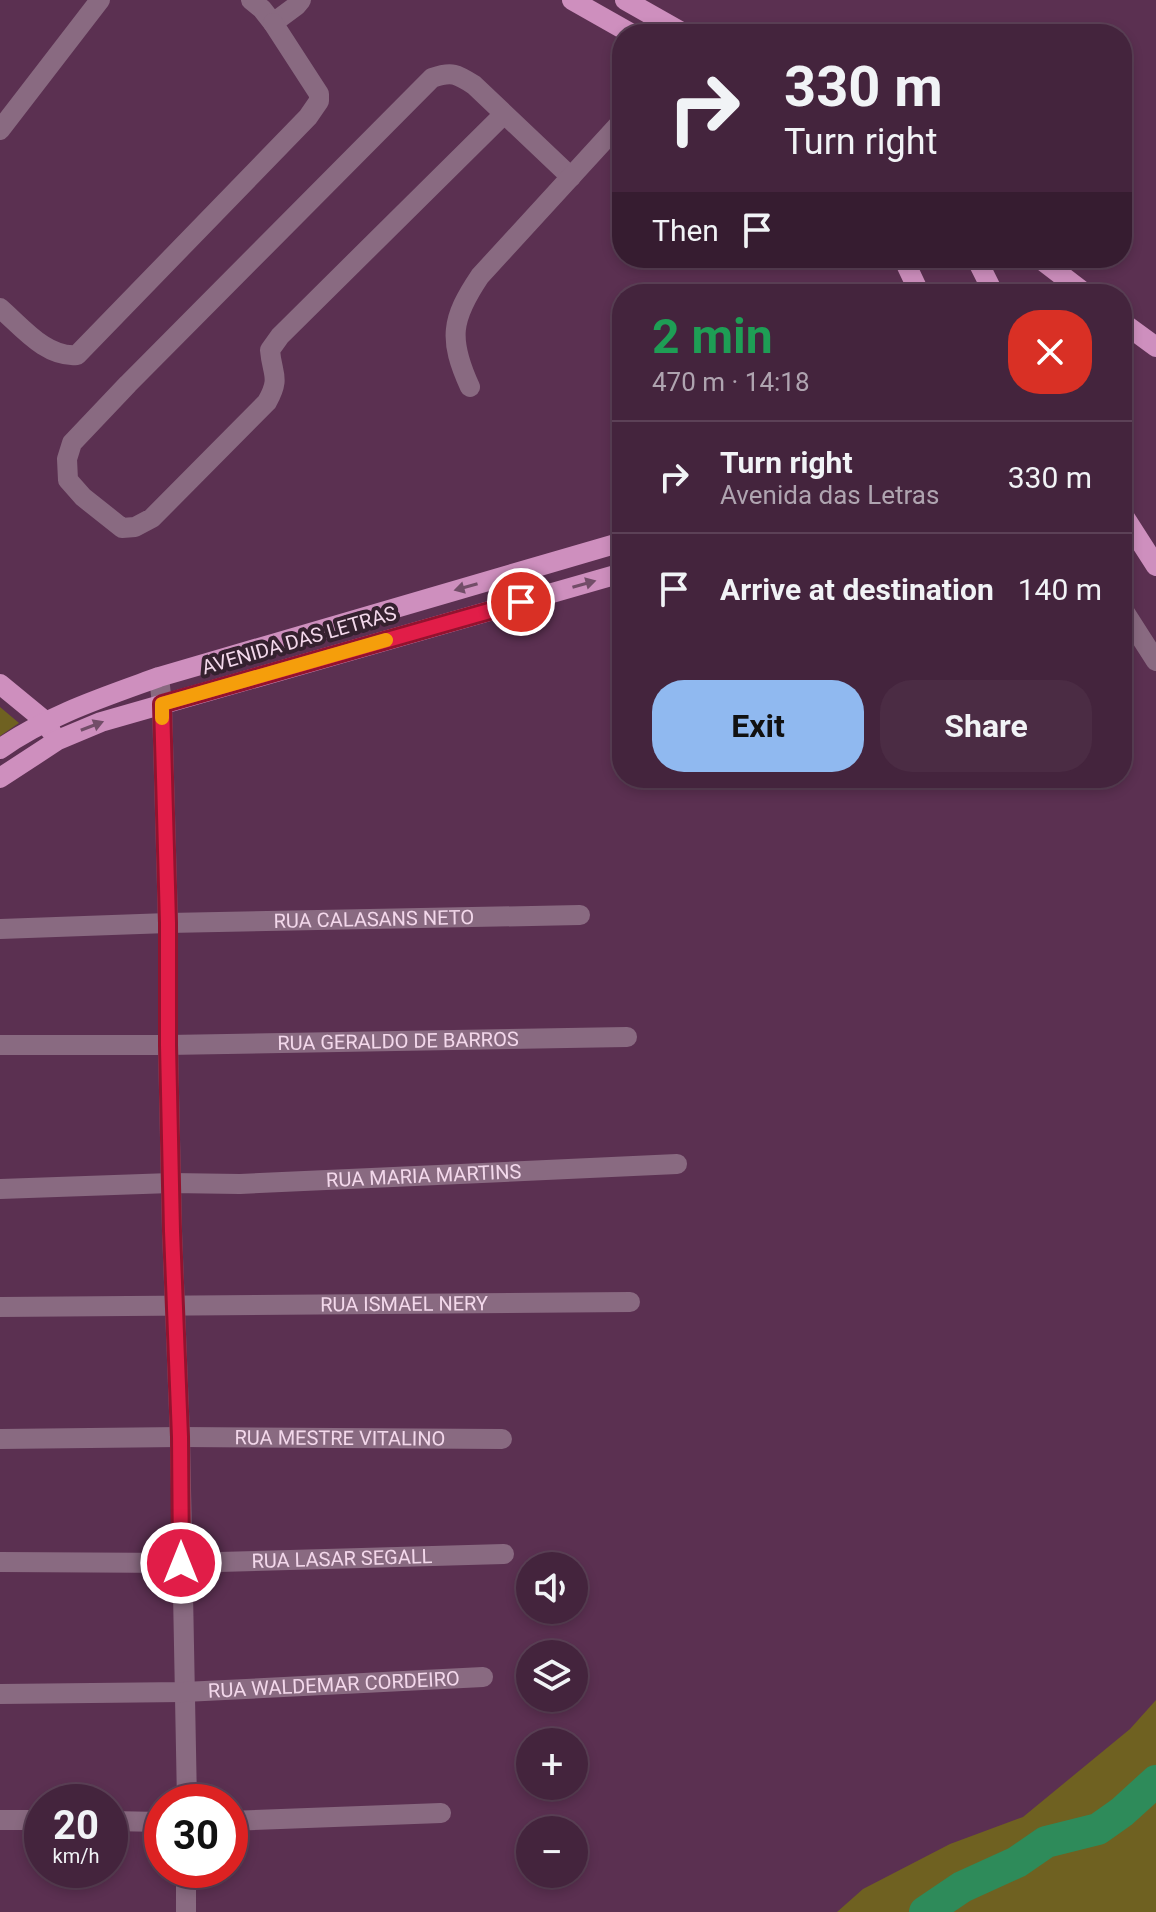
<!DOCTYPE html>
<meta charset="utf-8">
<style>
:root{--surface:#44243d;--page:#4b2c44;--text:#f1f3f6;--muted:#afa4b0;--line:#5c4157;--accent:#90b9f0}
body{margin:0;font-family:Roboto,sans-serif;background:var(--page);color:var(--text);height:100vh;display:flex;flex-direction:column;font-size:30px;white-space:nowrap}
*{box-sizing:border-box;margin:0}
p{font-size:26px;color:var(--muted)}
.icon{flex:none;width:44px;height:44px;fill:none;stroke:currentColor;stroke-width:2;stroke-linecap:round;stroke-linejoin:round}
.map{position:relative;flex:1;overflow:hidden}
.panel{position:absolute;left:612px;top:284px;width:520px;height:504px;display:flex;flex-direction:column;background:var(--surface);border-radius:32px;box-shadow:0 4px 12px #0003,0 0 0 2px var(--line)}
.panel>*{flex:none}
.guide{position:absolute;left:612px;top:24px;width:520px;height:244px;border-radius:32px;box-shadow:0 4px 12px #0003,0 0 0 2px var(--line);background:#44243d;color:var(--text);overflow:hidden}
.buttons{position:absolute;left:516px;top:1552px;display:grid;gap:16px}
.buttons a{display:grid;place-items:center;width:72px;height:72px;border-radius:50%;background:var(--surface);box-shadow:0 4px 12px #0003,0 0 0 2px var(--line);font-size:40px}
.speed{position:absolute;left:24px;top:1784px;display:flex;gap:16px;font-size:40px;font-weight:700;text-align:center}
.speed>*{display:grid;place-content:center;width:104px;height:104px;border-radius:50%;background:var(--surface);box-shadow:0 4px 12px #0003,0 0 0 2px var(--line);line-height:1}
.speed small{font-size:20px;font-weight:400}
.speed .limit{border:12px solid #d22;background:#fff;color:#111}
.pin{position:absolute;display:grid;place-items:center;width:68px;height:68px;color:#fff;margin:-34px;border:4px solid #fff;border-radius:50%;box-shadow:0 2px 8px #0007}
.me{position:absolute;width:88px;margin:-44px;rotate:0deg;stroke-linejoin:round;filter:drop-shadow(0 0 6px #0008)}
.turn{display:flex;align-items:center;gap:28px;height:168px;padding:0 40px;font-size:36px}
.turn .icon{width:104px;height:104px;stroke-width:2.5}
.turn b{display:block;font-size:56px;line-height:68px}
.then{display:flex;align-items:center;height:76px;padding:0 40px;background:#0003;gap:16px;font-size:30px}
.round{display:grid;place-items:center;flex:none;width:84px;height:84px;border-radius:32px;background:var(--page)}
.head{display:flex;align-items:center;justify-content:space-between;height:136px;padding:0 40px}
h1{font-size:48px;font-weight:700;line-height:60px;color:#1e9e55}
.primary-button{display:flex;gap:16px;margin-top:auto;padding:16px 40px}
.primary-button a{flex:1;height:92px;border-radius:32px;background:var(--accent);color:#111;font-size:32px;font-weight:700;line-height:92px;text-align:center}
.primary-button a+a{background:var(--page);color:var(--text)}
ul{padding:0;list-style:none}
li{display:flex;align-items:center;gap:24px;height:112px;padding:0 40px;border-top:2px solid var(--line)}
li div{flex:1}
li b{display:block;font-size:30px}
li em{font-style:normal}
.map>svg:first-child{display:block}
.green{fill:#6f6121}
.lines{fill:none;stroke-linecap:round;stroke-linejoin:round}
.river{stroke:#2e8b5a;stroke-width:32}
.minor{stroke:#896a81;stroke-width:20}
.major{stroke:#ce8fbe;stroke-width:20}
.oneway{fill:#724d68}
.route-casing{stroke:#92132f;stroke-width:20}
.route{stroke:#e11d48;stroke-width:14}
.slow{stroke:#f59e0b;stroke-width:14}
.labels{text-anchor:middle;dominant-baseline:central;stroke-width:8;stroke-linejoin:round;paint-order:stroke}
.street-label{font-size:20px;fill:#f3d8eb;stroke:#35212f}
</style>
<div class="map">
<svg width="1156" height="1912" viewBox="0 0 1156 1912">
<rect width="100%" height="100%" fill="#5b3051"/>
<!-- green -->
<g class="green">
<polygon points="0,707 19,723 0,736"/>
<polygon points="1156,1700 1156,1912 837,1912 863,1889 950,1844 1023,1817 1130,1729"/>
</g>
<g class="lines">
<!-- river -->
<polyline class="river" points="925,1912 962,1887 1017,1862 1046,1842 1098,1829 1122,1812 1156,1781"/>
<!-- minor -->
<g class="minor">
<polyline points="251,0 262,9 273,23 296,6 301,0"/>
<path d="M 504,114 L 280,336 L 270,350 C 272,375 281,377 267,402 L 152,518 L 135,527 L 122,528 L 83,497 L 68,480 L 67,459 L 72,443 L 128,384 L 432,78 C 452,71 457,74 474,85 L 571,177"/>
<polyline points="0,130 100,0"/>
<path d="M 0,308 C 22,327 46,358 77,355 L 308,117 L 319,101 L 319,94 L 273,23"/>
<path d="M 470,387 C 448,339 451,319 480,276 L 622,121"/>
<polyline points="1122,608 1156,661"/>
<polyline points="159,677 162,704 168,923 168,1045 172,1231 180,1437 187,1802"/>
<path id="s1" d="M 0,929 L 168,923 L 580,915"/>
<path id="s2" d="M 0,1045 L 168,1045 L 627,1037"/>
<path id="s3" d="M 0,1189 L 171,1183 L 240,1184 L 677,1164"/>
<path id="s4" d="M 0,1307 L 630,1302"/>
<path id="s5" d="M 0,1439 L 180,1437 L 502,1439"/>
<path id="s6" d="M 0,1562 L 181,1563 L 504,1554"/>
<path id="s7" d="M 0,1694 L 184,1692 L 483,1677"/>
<polyline points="0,1820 42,1820"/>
<polyline points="110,1821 162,1822"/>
<polyline points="230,1821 441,1813"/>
<polyline points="186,1912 186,1870"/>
</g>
<!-- major -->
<g class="major">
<polyline points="572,0 632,34"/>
<polyline points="625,0 685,34"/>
<polyline points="903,258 920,294"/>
<polyline points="976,258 994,294"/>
<polyline points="1039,258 1086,294"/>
<polyline points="1122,322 1156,347"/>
<polyline points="1122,513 1156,566"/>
<polyline points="0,684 45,721 51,731"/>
<path d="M 0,749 C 48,715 104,697 159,677 L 622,542"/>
<polyline points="0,778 58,740 101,722 622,573"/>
</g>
</g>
<!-- one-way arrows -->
<defs><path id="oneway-solid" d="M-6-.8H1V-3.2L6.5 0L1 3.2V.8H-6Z" transform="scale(2)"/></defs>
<g class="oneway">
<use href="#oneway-solid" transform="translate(584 584) rotate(-16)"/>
<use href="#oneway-solid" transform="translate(466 587) rotate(164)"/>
<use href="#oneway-solid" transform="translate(92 726) rotate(-21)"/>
</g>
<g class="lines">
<defs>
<polyline id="route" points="181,1563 180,1437 172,1231 168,1045 168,923 162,704 521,602"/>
</defs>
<!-- route casing -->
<use href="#route" class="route-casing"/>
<!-- route -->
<use href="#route" class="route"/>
<!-- slow -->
<polyline class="slow" points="162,718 162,704 386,640"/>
</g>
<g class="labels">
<!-- street labels -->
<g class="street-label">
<text transform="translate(299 640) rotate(-16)">AVENIDA DAS LETRAS</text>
<text stroke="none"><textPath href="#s1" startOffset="374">RUA CALASANS NETO</textPath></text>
<text stroke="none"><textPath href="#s2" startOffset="398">RUA GERALDO DE BARROS</textPath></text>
<text stroke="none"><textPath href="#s3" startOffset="424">RUA MARIA MARTINS</textPath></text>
<text stroke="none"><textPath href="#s4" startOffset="404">RUA ISMAEL NERY</textPath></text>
<text stroke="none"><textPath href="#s5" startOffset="340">RUA MESTRE VITALINO</textPath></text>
<text stroke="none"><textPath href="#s6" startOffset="342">RUA LASAR SEGALL</textPath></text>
<text stroke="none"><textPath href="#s7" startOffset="334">RUA WALDEMAR CORDEIRO</textPath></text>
</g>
</g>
</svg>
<div class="buttons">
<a><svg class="icon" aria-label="sound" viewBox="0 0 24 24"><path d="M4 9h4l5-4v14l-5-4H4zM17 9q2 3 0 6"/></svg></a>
<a><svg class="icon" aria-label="layers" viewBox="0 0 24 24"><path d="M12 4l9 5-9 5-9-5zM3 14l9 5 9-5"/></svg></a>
<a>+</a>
<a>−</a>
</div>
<div class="speed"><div>20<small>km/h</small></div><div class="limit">30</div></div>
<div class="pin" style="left:521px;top:602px;background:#d93025"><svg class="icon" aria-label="arrive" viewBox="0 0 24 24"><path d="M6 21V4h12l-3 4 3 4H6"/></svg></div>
<svg class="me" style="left:181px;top:1563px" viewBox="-20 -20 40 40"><circle r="17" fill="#e11d48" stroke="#fff" stroke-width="3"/><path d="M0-11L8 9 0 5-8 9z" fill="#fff"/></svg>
<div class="guide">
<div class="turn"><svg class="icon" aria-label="right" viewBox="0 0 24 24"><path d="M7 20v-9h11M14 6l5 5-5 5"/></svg><div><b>330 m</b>Turn right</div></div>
<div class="then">Then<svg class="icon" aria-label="arrive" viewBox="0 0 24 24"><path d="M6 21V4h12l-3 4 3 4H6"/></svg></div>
</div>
<section class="panel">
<div class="head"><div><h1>2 min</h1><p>470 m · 14:18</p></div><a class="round" style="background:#d93025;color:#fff"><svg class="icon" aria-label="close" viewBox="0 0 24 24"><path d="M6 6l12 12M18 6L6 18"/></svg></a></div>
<ul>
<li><svg class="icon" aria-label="right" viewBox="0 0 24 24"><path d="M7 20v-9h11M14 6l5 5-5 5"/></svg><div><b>Turn right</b><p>Avenida das Letras</p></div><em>330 m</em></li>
<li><svg class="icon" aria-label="arrive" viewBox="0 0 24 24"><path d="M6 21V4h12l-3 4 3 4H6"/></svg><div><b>Arrive at destination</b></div><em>140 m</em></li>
</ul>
<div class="primary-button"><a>Exit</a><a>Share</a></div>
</section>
</div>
